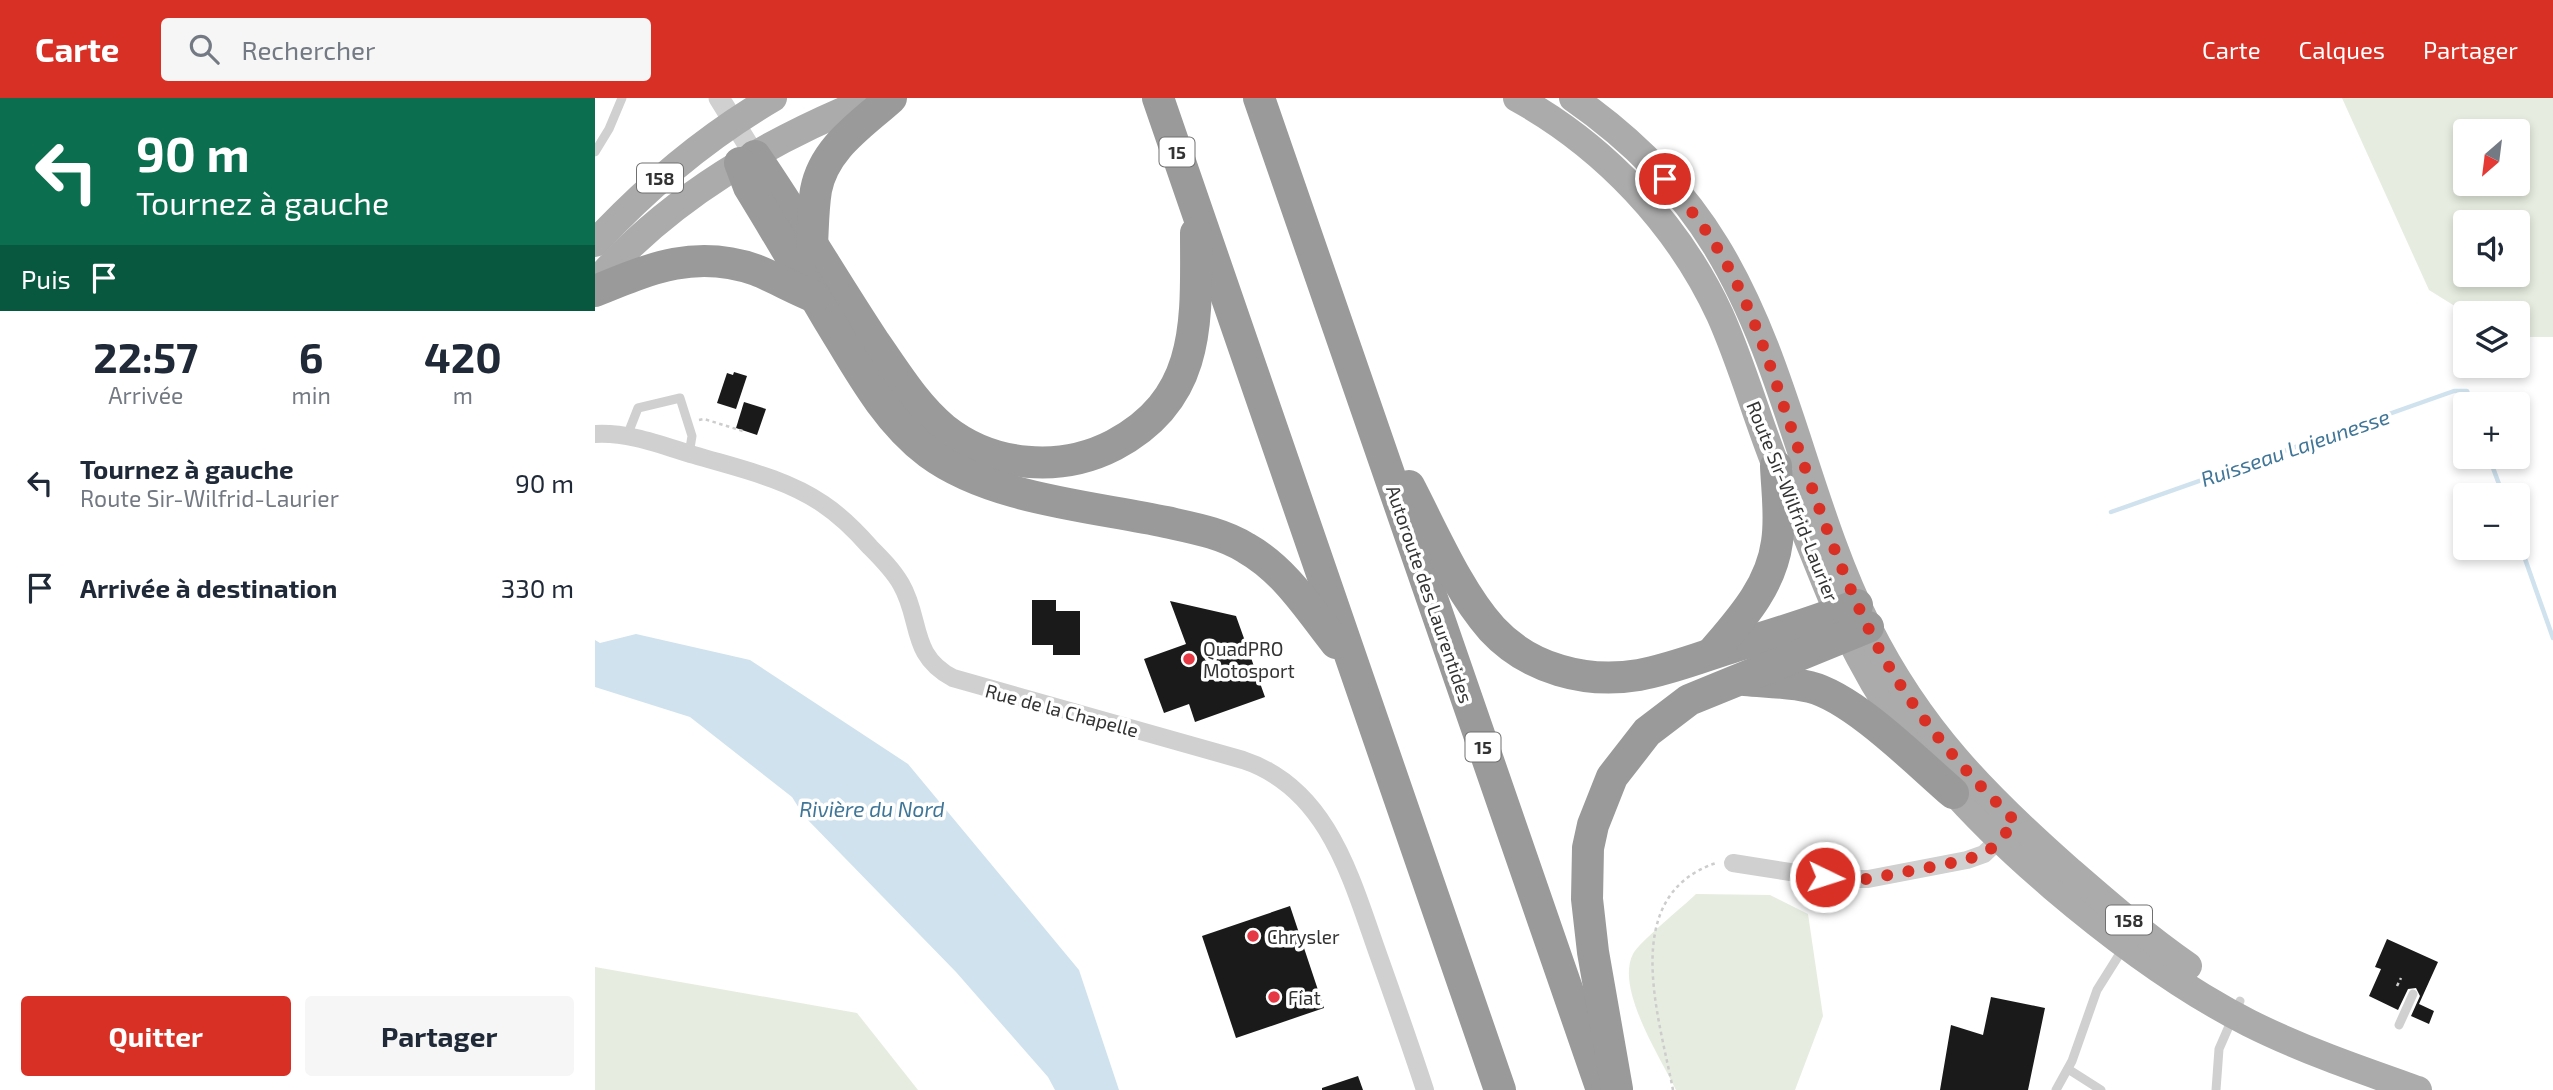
<!DOCTYPE html>
<html lang="fr">
<meta charset="utf-8">
<style>
:root{--surface:#fff;--page:#f6f6f7;--text:#1f2937;--muted:#747a83;--accent:#d93025}
body{margin:0;font-family:"Exo 2",sans-serif;background:var(--page);color:var(--text);height:100vh;display:flex;flex-direction:column;font-size:26px;white-space:nowrap}
*{box-sizing:border-box;margin:0}
p{font-size:23px;color:var(--muted)}
.icon{flex:none;width:38px;height:38px;fill:none;stroke:currentColor;stroke-width:2;stroke-linecap:round;stroke-linejoin:round}
.map{position:relative;flex:1;overflow:hidden}
.details{display:flex;flex-direction:column;background:var(--surface);width:595px}
.details>*{flex:none}
.top-card{background:#0b6e4f;color:#fff;overflow:hidden}
.needle{width:46px;rotate:208deg}
.tools{position:absolute;left:1858px;top:21px;display:grid;gap:14px}
.tools a{display:grid;place-items:center;width:77px;height:77px;border-radius:7px;background:var(--surface);box-shadow:0 4px 10px #0003;font-size:35px}
.pin{position:absolute;display:grid;place-items:center;width:60px;height:60px;color:#fff;margin:-30px;border:4px solid #fff;border-radius:50%;box-shadow:0 2px 7px #0007}
.me{position:absolute;width:77px;margin:-38px;rotate:94deg;stroke-linejoin:round;filter:drop-shadow(0 0 5px #0008)}
.turn{display:flex;align-items:center;gap:24px;height:147px;padding:0 21px;font-size:32px}
.turn .icon{width:91px;height:91px;stroke-width:2.5}
.turn b{display:block;font-size:49px;line-height:60px}
.then{display:flex;align-items:center;height:66px;padding:0 21px;background:#0003;gap:14px;font-size:26px}
.eta{display:flex;justify-content:space-evenly;align-items:center;height:119px;text-align:center}
.eta b{font-size:42px;font-weight:700;line-height:49px}
.action{display:flex;gap:14px;margin-top:auto;padding:14px 21px}
.action a{flex:1;height:80px;border-radius:7px;background:var(--accent);color:#fff;font-size:28px;font-weight:700;line-height:80px;text-align:center}
.action a+a{background:var(--page);color:var(--text)}
ul{padding:0;list-style:none}
li{display:flex;align-items:center;gap:21px;height:105px;padding:0 21px}
li div{flex:1}
li b{display:block;font-size:26px}
li em{font-style:normal}
header{display:flex;align-items:center;gap:42px;box-sizing:border-box;height:98px;padding:0 35px;background:var(--accent);color:#fff}
header strong{font-size:33px}
nav{display:flex;gap:38px;margin-inline-start:auto;font-size:24px}
.search{width:490px;height:63px;background:var(--page);display:flex;align-items:center;gap:18px;box-sizing:border-box;padding:0 24px;border-radius:7px;color:var(--muted);font-size:26px}
main{display:flex;flex:1;min-height:0}
.map>svg:first-child{display:block}
.green{fill:#e6ecdf;fill-rule:evenodd}
.water{fill:#cfe2ee}
.lines{fill:none;stroke-linecap:round;stroke-linejoin:round}
.stream{stroke:#cfe2ee;stroke-width:4.5}
.building{fill:#1a1a1a}
.path{stroke:#cdcdcd;stroke-width:2.5;stroke-dasharray:3.5 3.5;stroke-linecap:butt}
.service{stroke:#d0d0d0;stroke-width:9}
.minor{stroke:#d0d0d0;stroke-width:18}
.tertiary{stroke:#d0d0d0;stroke-width:21}
.primary{stroke:#ababab;stroke-width:28}
.motorway{stroke:#9a9a9a;stroke-width:32}
.route{stroke:#d93025;stroke-width:12;stroke-dasharray:0 21.6}
.poi-dot{fill:#e63946;stroke:#fff;stroke-width:2.5}
.labels{text-anchor:middle;dominant-baseline:central;stroke-width:7;stroke-linejoin:round;paint-order:stroke}
.shield{fill:#fff;stroke:#707070;stroke-width:2}
.shield-label{font-size:18px;font-weight:bold;fill:#333}
.street-label{font-size:19px;fill:#333;stroke:#fff}
.poi-label{font-size:19px;fill:#333;stroke:#fff;text-anchor:start}
.water-label{font-size:21px;font-style:italic;fill:#3f7597;stroke:#fff}
</style>
<header>
<strong>Carte</strong>
<div class="search"><svg class="icon" aria-label="search" viewBox="0 0 24 24"><circle cx="10" cy="10" r="6"/><path d="M15 15l6 6"/></svg>Rechercher</div>
<nav><a>Carte</a><a>Calques</a><a>Partager</a></nav>
</header>
<main>
<section class="details">
<div class="top-card">
<div class="turn"><svg class="icon" aria-label="left" viewBox="0 0 24 24"><path d="M17 20v-9H6M10 6l-5 5 5 5"/></svg><div><b>90 m</b>Tournez à gauche</div></div>
<div class="then">Puis<svg class="icon" aria-label="arrive" viewBox="0 0 24 24"><path d="M6 21V4h12l-3 4 3 4H6"/></svg></div>
</div>
<div class="eta">
<div><b>22:57</b><p>Arrivée</p></div>
<div><b>6</b><p>min</p></div>
<div><b>420</b><p>m</p></div>
</div>
<ul>
<li><svg class="icon" aria-label="left" viewBox="0 0 24 24"><path d="M17 20v-9H6M10 6l-5 5 5 5"/></svg><div><b>Tournez à gauche</b><p>Route Sir-Wilfrid-Laurier</p></div><em>90 m</em></li>
<li><svg class="icon" aria-label="arrive" viewBox="0 0 24 24"><path d="M6 21V4h12l-3 4 3 4H6"/></svg><div><b>Arrivée à destination</b></div><em>330 m</em></li>
</ul>
<div class="action"><a>Quitter</a><a>Partager</a></div>
</section>
<div class="map">
<svg width="1958" height="992" viewBox="0 0 1958 992">
<rect width="100%" height="100%" fill="#fff"/>
<!-- green -->
<g class="green">
<path d="M 1747,0 L 1958,0 L 1958,239 L 1923,239 L 1923,215 L 1871,215 L 1834,192 ZM 1871,33 L 1923,33 L 1923,86 L 1871,86 ZM 1871,124 L 1923,124 L 1923,177 L 1871,177 Z"/>
<path d="M 1101,796 L 1175,797 L 1213,816 L 1228,918 L 1200,992 L 1081,992 C 1066,960 1020,891 1038,856 C 1044,844 1089,808 1101,796 Z"/>
<polygon points="0,869 262,915 323,992 0,992"/>
</g>
<!-- water -->
<polygon class="water" points="41,536 155,562 313,666 484,872 524,992 460,992 453,979 361,874 209,718 197,699 95,619 0,589 0,542 5,545"/>
<g class="lines">
<!-- stream -->
<g class="stream">
<polyline points="1894,359 1908,397"/>
<polyline points="1516,414 1859,293 1872,293 1876,306"/>
<polyline points="1923,441 1958,540"/>
</g>
</g>
<!-- building -->
<g class="building">
<polygon points="139,274 152,278 141,311 122,305 132,275 138,277"/>
<polygon points="149,304 171,311 162,337 141,330"/>
<polygon points="437,502 461,502 461,513 485,513 485,557 458,557 458,547 437,547"/>
<polygon points="575,503 641,518 670,599 600,624 594,606 569,615 549,561 591,546"/>
<polygon points="695,808 729,910 641,940 607,838"/>
<polygon points="1792,841 1843,864 1824,906 1839,913 1834,926 1816,918 1825,898 1821,890 1813,891 1803,912 1774,898 1786,871 1780,869"/>
<polygon points="1396,899 1450,910 1433,992 1345,992 1356,927 1388,937"/>
<polygon points="763,978 768,992 727,992 727,990"/>
</g>
<g class="lines">
<!-- path -->
<g class="path">
<polyline points="104,322 109,321 151,334"/>
<polyline points="1802,888 1806,880"/>
<path d="M 1078,992 C 1064,918 1023,798 1121,765"/>
</g>
<!-- service -->
<g class="service">
<polyline points="0,54 14,31 27,0"/>
<polyline points="32,338 43,310 85,300 97,338 94,356"/>
<polyline points="1804,927 1818,896"/>
<polyline points="1473,971 1506,992"/>
<polyline points="1461,992 1477,963 1502,892 1529,849"/>
<polyline points="1621,992 1624,951 1645,903"/>
</g>
<!-- minor -->
<g class="minor">
<path d="M 0,336 C 34,334 66,347 99,357 C 142,370 190,380 228,406 C 246,418 261,433 275,449 C 286,460 298,472 306,486 C 327,522 314,557 358,580 L 648,662 C 733,690 756,780 783,856 C 799,901 815,946 830,992"/>
<polyline points="1138,765 1240,781 1273,781 1372,762 1389,756 1412,734"/>
</g>
<!-- tertiary -->
<polyline class="tertiary" points="124,0 160,58"/>
<!-- primary -->
<g class="primary">
<path d="M 922,0 C 1009,48 1083,126 1125,217 C 1147,266 1161,318 1181,368 C 1188,385 1197,401 1204,419 C 1224,467 1241,515 1265,560 C 1313,652 1381,723 1458,789 C 1518,840 1583,889 1654,925 C 1708,952 1766,972 1823,992"/>
<path d="M 978,0 C 1034,39 1085,89 1121,148 C 1192,264 1212,408 1273,529 C 1324,631 1389,697 1474,772 C 1512,805 1551,839 1593,868"/>
<path d="M 0,145 C 53,88 111,39 178,0"/>
<path d="M 0,185 C 75,99 174,42 279,0"/>
</g>
<!-- motorway -->
<g class="motorway">
<polyline points="563,0 905,992"/>
<polyline points="664,0 1007,992"/>
<path d="M 160,58 C 202,119 239,183 280,245 C 301,275 321,308 349,331 C 397,369 465,375 519,347 C 608,300 601,221 601,135"/>
<path d="M 145,65 L 154,89 C 181,133 207,177 233,221 C 262,268 289,321 334,355 C 396,401 496,408 571,424 C 598,430 627,435 651,450 C 690,472 714,511 741,545"/>
<path d="M 217,147 C 218,129 218,110 221,92 C 229,50 266,27 296,0"/>
<path d="M 0,193 C 56,170 101,151 161,172 C 181,180 200,191 220,199"/>
<path d="M 814,388 C 838,434 863,493 897,531 C 934,571 991,586 1044,577 C 1077,571 1109,558 1141,548 C 1182,535 1223,523 1262,507"/>
<path d="M 1117,555 C 1145,522 1176,489 1182,444 C 1186,419 1182,393 1181,368"/>
<path d="M 1150,582 C 1171,584 1194,584 1215,589 C 1259,600 1322,664 1358,695"/>
<polyline points="1022,991 998,854 992,801 993,750 998,727 1017,679 1052,634 1094,602 1273,529"/>
</g>
</g>
<g class="lines">
<!-- route -->
<path class="route" d="M 1070,81 C 1088,102 1106,124 1121,148 C 1152,198 1171,254 1189,309 C 1212,375 1234,443 1263,508 C 1302,596 1353,657 1421,724 L 1397,750 L 1372,762 L 1273,781 L 1230,779"/>
</g>
<!-- markers -->
<g class="poi-dot">
<circle cx="594" cy="561" r="7"/>
<circle cx="658" cy="838" r="7"/>
<circle cx="679" cy="899" r="7"/>
</g>
<g class="labels">
<!-- shield labels -->
<g class="shield">
<rect x="564.5" y="39.5" width="35" height="29" rx="5"/>
<rect x="42" y="65.5" width="46" height="29" rx="5"/>
<rect x="870.5" y="634.5" width="35" height="29" rx="5"/>
<rect x="1511" y="807.5" width="46" height="29" rx="5"/>
</g>
<g class="shield-label">
<text x="582" y="54">15</text>
<text x="65" y="80">158</text>
<text x="888" y="649">15</text>
<text x="1534" y="822">158</text>
</g>
<!-- street labels -->
<g class="street-label">
<text transform="translate(1198 403) rotate(68)">Route Sir-Wilfrid-Laurier</text>
<text transform="translate(835 496) rotate(71)">Autoroute des Laurentides</text>
<text transform="translate(467 612) rotate(15)">Rue de la Chapelle</text>
</g>
<!-- poi labels -->
<g class="poi-label">
<text x="608" y="550">QuadPRO<tspan x="608" dy="22">Motosport</tspan></text>
<text x="672" y="838">Chrysler</text>
<text x="693" y="899">Fiat</text>
</g>
<!-- water labels -->
<g class="water-label">
<text transform="translate(1700 349) rotate(-19)">Ruisseau Lajeunesse</text>
<text x="277" y="710">Rivière du Nord</text>
</g>
</g>
</svg>
<div class="tools">
<a><svg class="needle" viewBox="-14 -14 28 28"><path d="M0-13l5 13h-10z" fill="#e53935"/><path d="M0 13l5-13h-10z" fill="#747a83"/></svg></a>
<a><svg class="icon" aria-label="sound" viewBox="0 0 24 24"><path d="M4 9h4l5-4v14l-5-4H4zM17 9q2 3 0 6"/></svg></a>
<a><svg class="icon" aria-label="layers" viewBox="0 0 24 24"><path d="M12 4l9 5-9 5-9-5zM3 14l9 5 9-5"/></svg></a>
<a>+</a>
<a>−</a>
</div>
<div class="pin" style="left:1070px;top:81px;background:#d93025"><svg class="icon" aria-label="arrive" viewBox="0 0 24 24"><path d="M6 21V4h12l-3 4 3 4H6"/></svg></div>
<svg class="me" style="left:1230px;top:779px" viewBox="-20 -20 40 40"><circle r="17" fill="#d93025" stroke="#fff" stroke-width="3"/><path d="M0-11L8 9 0 5-8 9z" fill="#fff"/></svg>
</div>
</main>
